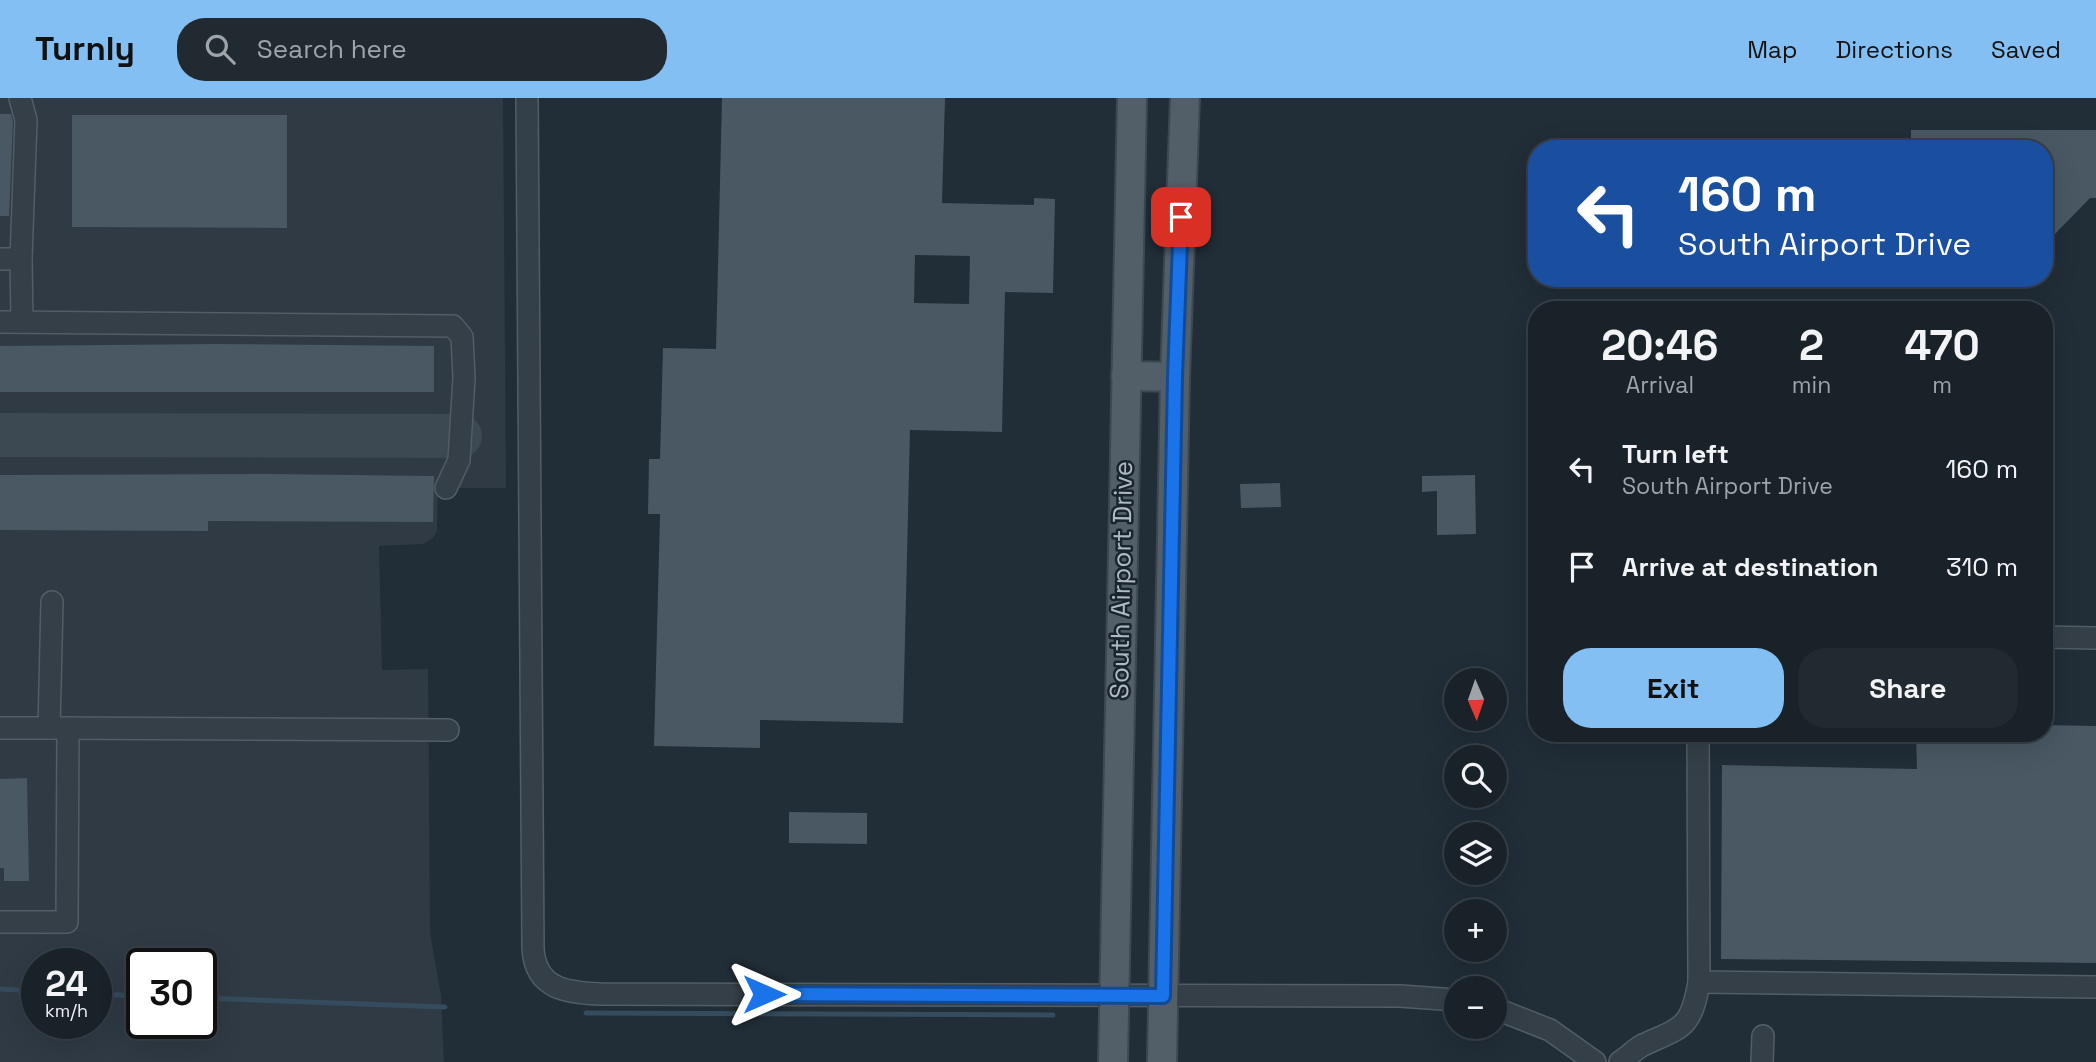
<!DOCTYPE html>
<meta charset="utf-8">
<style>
:root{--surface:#192229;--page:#222a31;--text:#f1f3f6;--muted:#9fa4a8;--line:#373f46;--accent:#84bff3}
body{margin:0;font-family:"Space Grotesk",sans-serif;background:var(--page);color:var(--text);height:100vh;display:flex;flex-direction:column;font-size:26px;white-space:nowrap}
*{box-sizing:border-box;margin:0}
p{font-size:23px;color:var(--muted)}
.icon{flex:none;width:38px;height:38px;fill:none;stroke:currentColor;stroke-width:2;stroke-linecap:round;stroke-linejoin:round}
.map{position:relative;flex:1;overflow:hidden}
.sheet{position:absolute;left:1528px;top:203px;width:525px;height:441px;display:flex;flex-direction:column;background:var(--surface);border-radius:28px;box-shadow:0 7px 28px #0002,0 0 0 2px var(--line)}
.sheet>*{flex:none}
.hud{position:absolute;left:1528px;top:42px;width:525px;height:147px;border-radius:28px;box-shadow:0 7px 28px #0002,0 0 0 2px var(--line);background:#1a4fa0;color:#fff;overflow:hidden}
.needle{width:46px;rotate:178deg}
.tools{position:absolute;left:1444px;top:570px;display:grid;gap:14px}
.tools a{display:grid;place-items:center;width:63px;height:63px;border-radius:50%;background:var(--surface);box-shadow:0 7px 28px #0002,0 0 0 2px var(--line);font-size:35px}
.speed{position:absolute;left:21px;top:850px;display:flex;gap:14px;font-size:35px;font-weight:700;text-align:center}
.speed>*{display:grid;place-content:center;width:91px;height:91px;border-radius:50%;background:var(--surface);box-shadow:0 7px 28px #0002,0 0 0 2px var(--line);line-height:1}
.speed small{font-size:18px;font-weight:400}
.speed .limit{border:4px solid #111;border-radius:10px;background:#fff;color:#111}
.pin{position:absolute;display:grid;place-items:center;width:60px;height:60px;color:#fff;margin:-30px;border-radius:14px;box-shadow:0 4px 10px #0006}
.me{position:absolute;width:77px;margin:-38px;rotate:90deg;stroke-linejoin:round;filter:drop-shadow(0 0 5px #0008)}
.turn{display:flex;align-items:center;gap:24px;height:147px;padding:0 35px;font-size:32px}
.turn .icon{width:91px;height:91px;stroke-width:2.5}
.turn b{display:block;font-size:49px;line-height:60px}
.eta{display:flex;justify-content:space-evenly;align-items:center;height:119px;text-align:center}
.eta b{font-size:42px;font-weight:700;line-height:49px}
.primary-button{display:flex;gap:14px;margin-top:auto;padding:14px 35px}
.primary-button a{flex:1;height:80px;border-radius:28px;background:var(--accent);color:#111;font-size:28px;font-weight:700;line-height:80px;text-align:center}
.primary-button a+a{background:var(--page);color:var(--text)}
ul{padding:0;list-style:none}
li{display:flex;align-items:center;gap:21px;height:98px;padding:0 35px}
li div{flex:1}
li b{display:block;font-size:26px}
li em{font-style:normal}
header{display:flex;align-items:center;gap:42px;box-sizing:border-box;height:98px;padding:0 35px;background:var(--accent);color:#111}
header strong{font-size:33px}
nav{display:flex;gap:38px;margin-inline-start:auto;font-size:24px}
.search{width:490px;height:63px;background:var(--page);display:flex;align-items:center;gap:18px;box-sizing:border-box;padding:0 24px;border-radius:28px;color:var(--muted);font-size:26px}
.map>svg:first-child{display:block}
.airport{fill:#2f3a44;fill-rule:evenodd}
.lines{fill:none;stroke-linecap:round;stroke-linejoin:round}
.stream{stroke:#354c5e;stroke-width:5}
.taxiway{stroke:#3c4852;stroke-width:44}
.building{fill:#495863;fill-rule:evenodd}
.minor-casing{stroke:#525d65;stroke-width:24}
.major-casing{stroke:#3e4851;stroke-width:32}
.minor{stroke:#343f47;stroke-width:21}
.major{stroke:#525e68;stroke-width:28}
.route-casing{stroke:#114b97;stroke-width:18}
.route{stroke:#1a73e8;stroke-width:12}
.labels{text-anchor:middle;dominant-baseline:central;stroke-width:5;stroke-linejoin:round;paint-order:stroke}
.street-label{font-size:26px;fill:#afbac4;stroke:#1a242c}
</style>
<header>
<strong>Turnly</strong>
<div class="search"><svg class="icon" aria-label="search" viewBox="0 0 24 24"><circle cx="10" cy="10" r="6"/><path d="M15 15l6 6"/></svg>Search here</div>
<nav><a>Map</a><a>Directions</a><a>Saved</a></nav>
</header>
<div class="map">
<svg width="2096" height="964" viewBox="0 0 2096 964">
<rect width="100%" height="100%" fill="#212d37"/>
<!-- airport -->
<path class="airport" d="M 0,0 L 503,0 L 506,390 L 438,390 L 437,433 L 433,440 L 423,446 L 379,448 L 382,572 L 428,571 L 430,835 L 441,897 L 444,964 L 0,964 ZM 37,866 L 96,866 L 96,926 L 37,926 ZM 142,866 L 201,866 L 201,926 L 142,926 Z"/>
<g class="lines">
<!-- stream -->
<g class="stream">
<polyline points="0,891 37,893"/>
<polyline points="96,896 142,898"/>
<polyline points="201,900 445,909"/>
<polyline points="586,915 1053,917"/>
</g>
<!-- taxiway -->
<polyline class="taxiway" points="0,337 460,338"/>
</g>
<!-- building -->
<g class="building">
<path d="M 722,0 L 945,0 L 942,105 L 1034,107 L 1034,100 L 1055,101 L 1053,195 L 1005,194 L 1002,334 L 910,332 L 903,625 L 760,622 L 760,650 L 654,648 L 660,416 L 648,416 L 649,361 L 660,361 L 663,250 L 716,251 ZM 915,157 L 970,158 L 969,206 L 914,205 Z"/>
<polygon points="0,16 11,16 13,24 9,118 0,118"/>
<polygon points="72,17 287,17 287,130 72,129"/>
<polygon points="1911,32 2096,32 2096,100 2090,100 2054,137 2044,127 2044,51 1911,51"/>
<polygon points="215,246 434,248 434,294 0,294 0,248"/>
<polygon points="272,376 434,378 433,424 208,423 208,433 0,432 0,377"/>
<polygon points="1475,377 1476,436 1437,437 1437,393 1422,394 1422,378"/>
<polygon points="1280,385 1281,409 1241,410 1240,386"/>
<polygon points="2044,627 2096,628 2096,865 1721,861 1722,667 1917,671 1916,635 2044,635"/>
<polygon points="27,680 29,783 4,783 4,770 0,770 0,681"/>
<polygon points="789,714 867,715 867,746 789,745"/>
</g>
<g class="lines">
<defs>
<g id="minor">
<polyline points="20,0 26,22 21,161"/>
<path d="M 527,0 L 533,850 C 535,891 567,895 601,896 L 1400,898 L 1456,902"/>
<polyline points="0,161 21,161 22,224"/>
<polyline points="0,224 453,228 462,239 464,280 459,362 446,390"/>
<polyline points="2044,539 2096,540"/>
<polyline points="0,630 49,630 52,504"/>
<polyline points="49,630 448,632"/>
<polyline points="1698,635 1699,884 2096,889"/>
<polyline points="0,824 67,824 68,630"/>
<polyline points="1494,910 1550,932 1595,964"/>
<path d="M 1620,964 C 1628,959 1635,951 1643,947 C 1682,929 1691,931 1699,884"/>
<polyline points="1762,964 1763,938"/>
</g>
<g id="major">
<polyline points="1126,278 1175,279"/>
<polyline points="1113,964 1132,0"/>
<polyline points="1162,964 1175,279 1185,0"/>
</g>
</defs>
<!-- minor casing -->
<use href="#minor" class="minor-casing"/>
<!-- major casing -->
<use href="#major" class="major-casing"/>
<!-- minor -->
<use href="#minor" class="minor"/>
<!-- major -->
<use href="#major" class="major"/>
</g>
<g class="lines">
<defs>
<polyline id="route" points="764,896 1163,898 1175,279 1181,119"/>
</defs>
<!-- route casing -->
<use href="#route" class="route-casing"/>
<!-- route -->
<use href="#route" class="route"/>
</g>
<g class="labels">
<!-- street labels -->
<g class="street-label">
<text transform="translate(1121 482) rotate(-89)">South Airport Drive</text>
</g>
</g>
</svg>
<div class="tools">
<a><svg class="needle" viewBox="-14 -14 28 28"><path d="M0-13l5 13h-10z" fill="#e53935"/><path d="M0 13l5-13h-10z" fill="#9fa4a8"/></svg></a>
<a><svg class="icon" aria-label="search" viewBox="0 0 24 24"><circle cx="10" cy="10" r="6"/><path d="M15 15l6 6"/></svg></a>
<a><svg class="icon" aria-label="layers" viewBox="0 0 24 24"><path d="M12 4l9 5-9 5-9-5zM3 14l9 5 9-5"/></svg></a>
<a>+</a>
<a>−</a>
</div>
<div class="speed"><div>24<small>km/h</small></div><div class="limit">30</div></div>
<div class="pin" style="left:1181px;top:119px;background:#d93025"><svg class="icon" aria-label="arrive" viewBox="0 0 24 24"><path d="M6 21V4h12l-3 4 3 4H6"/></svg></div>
<svg class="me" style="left:764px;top:896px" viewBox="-20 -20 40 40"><path d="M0-17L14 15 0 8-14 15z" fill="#1a73e8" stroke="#fff" stroke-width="4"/></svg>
<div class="hud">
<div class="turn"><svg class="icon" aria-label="left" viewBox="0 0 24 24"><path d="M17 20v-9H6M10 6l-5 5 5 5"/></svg><div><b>160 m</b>South Airport Drive</div></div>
</div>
<section class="sheet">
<div class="eta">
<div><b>20:46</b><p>Arrival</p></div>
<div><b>2</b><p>min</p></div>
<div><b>470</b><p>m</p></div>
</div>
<ul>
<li><svg class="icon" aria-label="left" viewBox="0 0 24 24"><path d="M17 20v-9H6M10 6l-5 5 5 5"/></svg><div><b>Turn left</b><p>South Airport Drive</p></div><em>160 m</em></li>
<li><svg class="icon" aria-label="arrive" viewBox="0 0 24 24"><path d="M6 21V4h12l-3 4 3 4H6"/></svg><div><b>Arrive at destination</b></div><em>310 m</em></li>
</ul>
<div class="primary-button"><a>Exit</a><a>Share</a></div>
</section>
</div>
